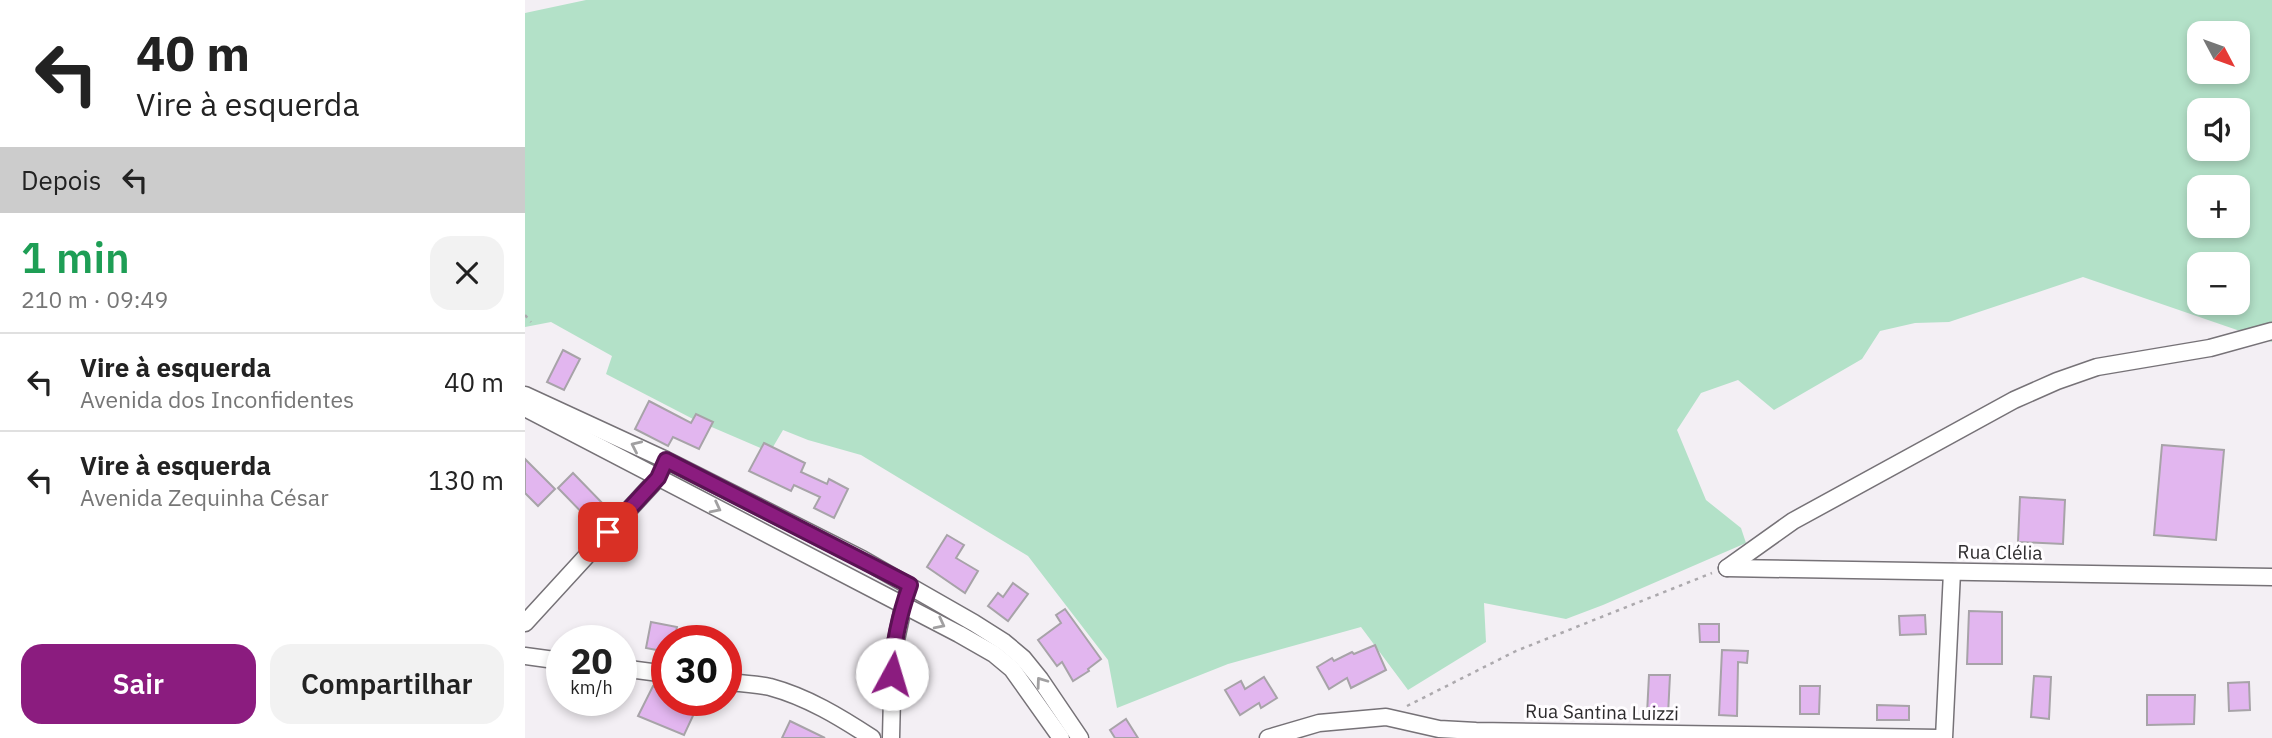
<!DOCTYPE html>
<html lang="pt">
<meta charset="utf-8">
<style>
:root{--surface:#fff;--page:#f2f2f2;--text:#222;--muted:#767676;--line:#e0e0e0;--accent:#8b1c7f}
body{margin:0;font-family:"IBM Plex Sans",sans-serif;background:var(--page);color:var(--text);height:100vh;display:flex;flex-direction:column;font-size:26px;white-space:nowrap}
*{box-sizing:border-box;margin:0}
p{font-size:23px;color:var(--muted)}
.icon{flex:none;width:38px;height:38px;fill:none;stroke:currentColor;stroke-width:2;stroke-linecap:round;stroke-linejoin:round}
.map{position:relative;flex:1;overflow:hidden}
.drawer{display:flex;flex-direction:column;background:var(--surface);width:525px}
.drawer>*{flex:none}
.guide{background:#fff;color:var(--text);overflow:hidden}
.needle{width:46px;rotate:131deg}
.fabs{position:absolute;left:1662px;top:21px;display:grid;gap:14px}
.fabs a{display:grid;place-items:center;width:63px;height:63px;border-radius:14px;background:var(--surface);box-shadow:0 4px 10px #0003;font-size:35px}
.speed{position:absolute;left:21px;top:625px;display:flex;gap:14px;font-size:35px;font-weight:700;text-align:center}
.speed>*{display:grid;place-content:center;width:91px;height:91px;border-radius:50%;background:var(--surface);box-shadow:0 4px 10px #0003;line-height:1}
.speed small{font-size:18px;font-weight:400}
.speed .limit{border:10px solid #d22;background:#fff;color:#111}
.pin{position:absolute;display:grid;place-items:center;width:60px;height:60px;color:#fff;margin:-30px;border-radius:14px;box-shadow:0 4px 10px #0006}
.me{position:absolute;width:77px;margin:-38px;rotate:6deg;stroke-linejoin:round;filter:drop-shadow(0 0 5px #0008)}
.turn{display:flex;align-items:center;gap:24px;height:147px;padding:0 21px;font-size:32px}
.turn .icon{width:91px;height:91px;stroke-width:2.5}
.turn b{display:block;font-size:49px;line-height:60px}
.then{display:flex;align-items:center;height:66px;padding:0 21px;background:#0003;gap:14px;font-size:26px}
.round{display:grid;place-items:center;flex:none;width:74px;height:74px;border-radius:21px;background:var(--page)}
.overview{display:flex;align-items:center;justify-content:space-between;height:119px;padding:0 21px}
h1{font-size:42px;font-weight:600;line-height:52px;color:#1e9e55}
.action{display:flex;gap:14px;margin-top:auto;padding:14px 21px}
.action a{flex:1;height:80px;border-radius:21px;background:var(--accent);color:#fff;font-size:28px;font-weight:600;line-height:80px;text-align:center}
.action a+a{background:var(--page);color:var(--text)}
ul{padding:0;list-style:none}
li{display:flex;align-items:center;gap:21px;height:98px;padding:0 21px;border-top:2px solid var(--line)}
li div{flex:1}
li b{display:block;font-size:26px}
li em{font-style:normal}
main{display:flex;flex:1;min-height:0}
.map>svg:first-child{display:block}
.green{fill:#b3e1c8;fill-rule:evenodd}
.building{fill:#e2b6ef;stroke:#a7a3a8;stroke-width:2}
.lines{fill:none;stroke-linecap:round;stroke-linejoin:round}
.minor-casing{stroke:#767277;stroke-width:19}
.path{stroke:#aca9ad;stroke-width:2.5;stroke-dasharray:3.5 5;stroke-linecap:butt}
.minor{stroke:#fff;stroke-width:16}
.oneway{stroke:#a1a0a1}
.route-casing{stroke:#5a1253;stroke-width:18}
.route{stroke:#8b1c7f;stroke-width:12}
.labels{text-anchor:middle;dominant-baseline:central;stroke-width:6;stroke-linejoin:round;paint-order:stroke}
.street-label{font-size:19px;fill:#2e2c2e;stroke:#fffdff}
</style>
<main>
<section class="drawer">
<div class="guide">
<div class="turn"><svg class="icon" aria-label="left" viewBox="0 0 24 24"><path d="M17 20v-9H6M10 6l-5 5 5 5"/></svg><div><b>40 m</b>Vire à esquerda</div></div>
<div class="then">Depois<svg class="icon" aria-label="left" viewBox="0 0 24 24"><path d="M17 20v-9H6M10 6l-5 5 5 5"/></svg></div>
</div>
<div class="overview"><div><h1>1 min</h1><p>210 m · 09:49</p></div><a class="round"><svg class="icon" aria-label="close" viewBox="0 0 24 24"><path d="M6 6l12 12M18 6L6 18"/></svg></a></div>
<ul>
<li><svg class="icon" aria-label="left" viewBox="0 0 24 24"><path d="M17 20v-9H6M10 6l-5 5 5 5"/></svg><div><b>Vire à esquerda</b><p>Avenida dos Inconfidentes</p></div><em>40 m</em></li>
<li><svg class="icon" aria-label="left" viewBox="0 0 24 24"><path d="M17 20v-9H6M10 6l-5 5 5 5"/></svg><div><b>Vire à esquerda</b><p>Avenida Zequinha César</p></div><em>130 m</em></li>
</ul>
<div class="action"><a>Sair</a><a>Compartilhar</a></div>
</section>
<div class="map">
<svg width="1747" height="738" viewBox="0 0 1747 738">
<rect width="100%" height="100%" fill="#f3eff4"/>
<!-- green -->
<path class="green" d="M 61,0 L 1747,0 L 1747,342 L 1558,277 L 1424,322 L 1390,323 L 1355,331 L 1337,359 L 1249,410 L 1213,380 L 1176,393 L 1152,430 L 1181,500 L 1216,528 L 1221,543 L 1078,605 L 1041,619 L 959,603 L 961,642 L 883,690 L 836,627 L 703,664 L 592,708 L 583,660 L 503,556 L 336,455 L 283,440 L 258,430 L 245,452 L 168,419 L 81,374 L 87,356 L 26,322 L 0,327 L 0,13 ZM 1675,33 L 1713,33 L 1713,72 L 1675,72 ZM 1675,110 L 1713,110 L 1713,149 L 1675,149 ZM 1675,187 L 1713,187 L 1713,226 L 1675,226 ZM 1675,264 L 1713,264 L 1713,303 L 1675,303 Z"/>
<!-- building -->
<g class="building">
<polygon points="38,350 55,359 39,390 22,382"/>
<polygon points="124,401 166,423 171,414 188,422 174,449 148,437 143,446 110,429"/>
<polygon points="239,443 280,463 276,472 302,484 304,479 323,489 309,518 289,508 295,497 269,485 266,491 224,471"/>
<polygon points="1637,445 1699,450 1691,540 1629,535"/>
<polygon points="0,459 30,489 13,506 0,493"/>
<polygon points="48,473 84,510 69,525 33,488"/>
<polygon points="1495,497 1540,500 1538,544 1493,542"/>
<polygon points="422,535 439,545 431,558 453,571 440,593 402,567"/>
<polygon points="488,583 503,594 483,621 463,606 473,593 478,597"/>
<polygon points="540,609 576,659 563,669 564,671 548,681 537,662 532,666 513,640 536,623 531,615"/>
<polygon points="1444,611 1477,612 1477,664 1442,664"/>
<polygon points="1400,615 1401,634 1375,635 1374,616"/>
<polygon points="126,622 152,627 149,640 142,640 142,652 121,648"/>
<polygon points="1174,624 1194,624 1194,642 1175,642"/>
<polygon points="850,645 861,670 826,688 822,678 804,689 792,667 807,658 809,661 827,652 829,654"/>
<polygon points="1197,650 1223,651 1222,663 1213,662 1212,716 1194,715"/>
<polygon points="1124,675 1145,675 1143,715 1122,714"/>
<polygon points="1509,676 1526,677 1524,719 1506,717"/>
<polygon points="739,677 752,698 736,708 734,703 715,715 700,690 716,681 720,689"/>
<polygon points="1724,682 1725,710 1704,711 1703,683"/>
<polygon points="128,686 142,693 142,700 163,700 173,705 159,735 113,716"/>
<polygon points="1275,686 1295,686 1294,714 1275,714"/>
<polygon points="1622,695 1670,695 1669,724 1622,725"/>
<polygon points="1352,705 1384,706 1384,720 1352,720"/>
<polygon points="601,719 613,738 590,738 585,730"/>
<polygon points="265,721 300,738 257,738"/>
</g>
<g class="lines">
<defs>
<g id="minor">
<polyline points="0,395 141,460 337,559 449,623 479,642 498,658 515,679 555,738"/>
<polyline points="0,408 434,634 469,654 487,669 536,738"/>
<polyline points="1202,568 1268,521 1489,400 1532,381 1572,367 1685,348 1747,331"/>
<polyline points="1202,568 1747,577"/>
<polyline points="0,623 133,478 137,469"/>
<polyline points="0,656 37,661"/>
<polyline points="96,668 142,674"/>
<path d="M 201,682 C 215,683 231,684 245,687 C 282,697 315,717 347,738"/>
<polyline points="366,738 368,654 380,598"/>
<polyline points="743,738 794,723 861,717 914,729 951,731 1414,738"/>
<polyline points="1419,738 1427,572"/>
</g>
</defs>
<!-- minor casing -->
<use href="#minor" class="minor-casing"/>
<!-- path -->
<g class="path">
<polyline points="0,315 6,322"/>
<polyline points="882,706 991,651 1187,573"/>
</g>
<!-- minor -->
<use href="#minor" class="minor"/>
</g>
<!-- one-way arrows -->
<defs><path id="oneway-chevron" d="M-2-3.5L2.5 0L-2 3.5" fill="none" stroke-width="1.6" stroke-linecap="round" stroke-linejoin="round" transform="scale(1.75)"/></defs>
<g class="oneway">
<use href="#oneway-chevron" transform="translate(111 446) rotate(-155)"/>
<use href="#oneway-chevron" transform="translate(191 508) rotate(27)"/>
<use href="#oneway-chevron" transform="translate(415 624) rotate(27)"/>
<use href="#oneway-chevron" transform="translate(516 682) rotate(-126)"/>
</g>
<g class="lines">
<defs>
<path id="route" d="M 83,532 L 133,478 L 141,460 L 385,585 C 375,613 368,643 367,674"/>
</defs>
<!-- route casing -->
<use href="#route" class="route-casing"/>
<!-- route -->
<use href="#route" class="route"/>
</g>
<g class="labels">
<!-- street labels -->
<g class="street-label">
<text transform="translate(1475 552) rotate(1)">Rua Clélia</text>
<text transform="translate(1077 712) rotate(1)">Rua Santina Luizzi</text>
</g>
</g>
</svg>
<div class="fabs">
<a><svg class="needle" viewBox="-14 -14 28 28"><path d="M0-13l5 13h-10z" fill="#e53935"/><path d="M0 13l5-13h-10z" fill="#767676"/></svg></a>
<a><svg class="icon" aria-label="sound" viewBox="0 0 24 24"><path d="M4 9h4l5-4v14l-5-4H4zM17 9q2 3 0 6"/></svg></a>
<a>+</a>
<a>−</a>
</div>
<div class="speed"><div>20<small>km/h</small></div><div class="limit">30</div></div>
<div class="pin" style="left:83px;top:532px;background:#d93025"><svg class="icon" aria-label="arrive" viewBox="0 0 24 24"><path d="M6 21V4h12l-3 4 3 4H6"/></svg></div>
<svg class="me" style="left:367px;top:674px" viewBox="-20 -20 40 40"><circle r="19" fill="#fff"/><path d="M0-13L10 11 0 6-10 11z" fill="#8b1c7f"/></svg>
</div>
</main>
